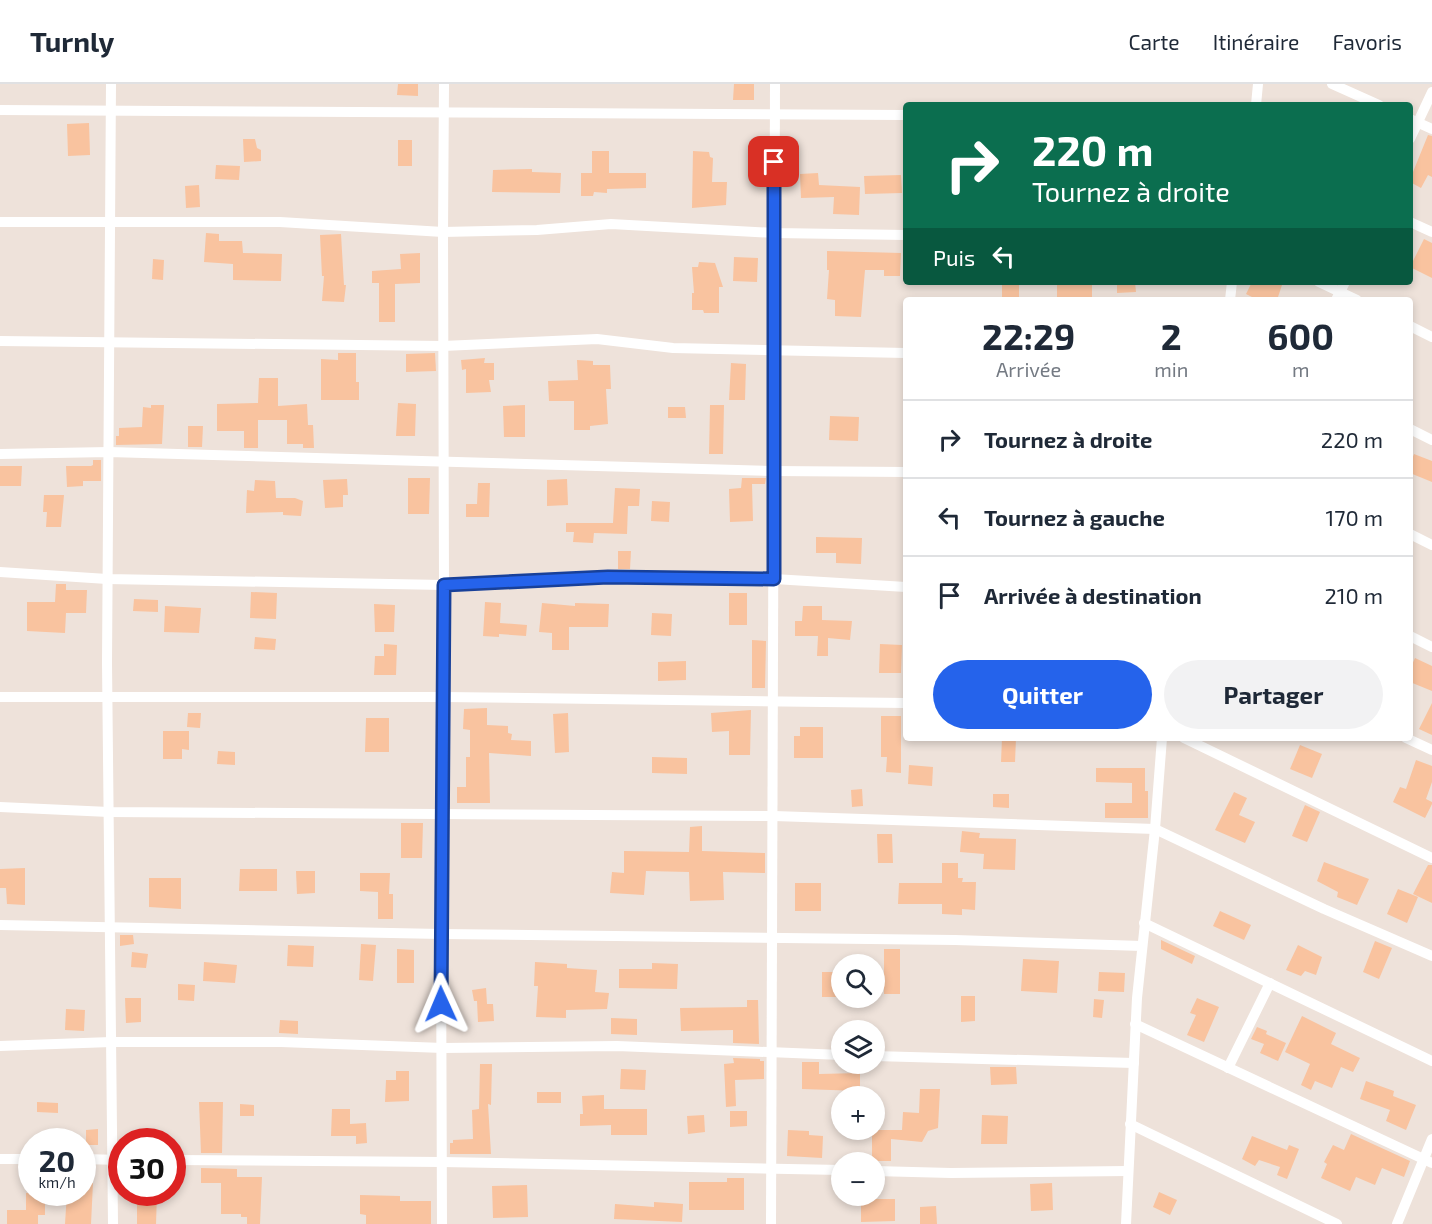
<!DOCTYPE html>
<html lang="fr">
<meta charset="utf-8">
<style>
:root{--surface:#fff;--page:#f2f2f3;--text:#1f2937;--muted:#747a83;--line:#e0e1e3;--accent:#2563eb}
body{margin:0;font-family:"Exo 2",sans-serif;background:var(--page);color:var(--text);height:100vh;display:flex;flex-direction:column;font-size:22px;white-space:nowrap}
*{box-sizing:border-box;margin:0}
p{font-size:20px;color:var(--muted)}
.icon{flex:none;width:33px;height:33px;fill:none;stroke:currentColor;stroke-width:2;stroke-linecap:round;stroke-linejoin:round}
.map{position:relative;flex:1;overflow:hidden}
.panel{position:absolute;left:903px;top:213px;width:510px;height:444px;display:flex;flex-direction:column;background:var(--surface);border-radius:6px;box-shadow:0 3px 9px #0003}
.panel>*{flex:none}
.guide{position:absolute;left:903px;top:18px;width:510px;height:183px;border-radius:6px;box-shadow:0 3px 9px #0003;background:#0b6e4f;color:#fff;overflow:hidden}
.tools{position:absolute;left:831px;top:870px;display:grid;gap:12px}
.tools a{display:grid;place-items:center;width:54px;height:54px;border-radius:50%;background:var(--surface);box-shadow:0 3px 9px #0003;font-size:30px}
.speed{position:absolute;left:18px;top:1044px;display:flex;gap:12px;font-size:30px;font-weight:700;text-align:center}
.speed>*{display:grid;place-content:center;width:78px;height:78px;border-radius:50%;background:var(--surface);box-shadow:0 3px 9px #0003;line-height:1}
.speed small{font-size:15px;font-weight:400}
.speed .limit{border:9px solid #d22;background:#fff;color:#111}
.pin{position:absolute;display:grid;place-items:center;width:51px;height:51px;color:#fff;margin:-26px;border-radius:12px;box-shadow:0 3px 9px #0006}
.me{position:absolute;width:66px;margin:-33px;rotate:359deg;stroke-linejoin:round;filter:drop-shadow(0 0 4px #0008)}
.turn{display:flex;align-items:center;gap:21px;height:126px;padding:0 30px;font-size:27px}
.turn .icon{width:78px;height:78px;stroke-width:2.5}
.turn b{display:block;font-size:42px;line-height:51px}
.then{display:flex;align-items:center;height:57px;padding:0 30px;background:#0003;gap:12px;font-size:22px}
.eta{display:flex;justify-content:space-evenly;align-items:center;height:102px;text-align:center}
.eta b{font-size:36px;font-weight:700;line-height:42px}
.primary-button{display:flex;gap:12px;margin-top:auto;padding:12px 30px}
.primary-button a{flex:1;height:69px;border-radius:36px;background:var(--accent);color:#fff;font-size:24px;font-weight:700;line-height:69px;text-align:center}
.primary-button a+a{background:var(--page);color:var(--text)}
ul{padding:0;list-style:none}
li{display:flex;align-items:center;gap:18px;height:78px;padding:0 30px;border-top:2px solid var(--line)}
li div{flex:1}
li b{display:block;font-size:22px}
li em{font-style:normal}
header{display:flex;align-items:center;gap:36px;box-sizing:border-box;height:84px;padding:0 30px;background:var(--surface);border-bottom:2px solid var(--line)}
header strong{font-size:28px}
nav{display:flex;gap:33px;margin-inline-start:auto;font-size:21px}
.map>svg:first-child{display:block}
.building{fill:#f9c39f}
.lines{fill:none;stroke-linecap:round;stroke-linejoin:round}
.minor{stroke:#fff;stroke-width:10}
.route-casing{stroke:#184099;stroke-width:15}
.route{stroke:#2563eb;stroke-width:10}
</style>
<header>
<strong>Turnly</strong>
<nav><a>Carte</a><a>Itinéraire</a><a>Favoris</a></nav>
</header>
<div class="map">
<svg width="1432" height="1140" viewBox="0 0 1432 1140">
<rect width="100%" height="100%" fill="#eee2da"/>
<!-- building -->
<g class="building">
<polygon points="398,0 418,0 418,12 397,11"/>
<polygon points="734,0 754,0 754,16 733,16"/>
<polygon points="89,39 90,71 68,72 67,40"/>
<polygon points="1428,51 1432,52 1432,93 1428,91 1421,104 1410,98 1410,86 1413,88"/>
<polygon points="243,55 255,55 257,64 261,66 261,77 244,78"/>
<rect x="398" y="56" width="14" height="26"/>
<polygon points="592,67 609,67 609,89 646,89 646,104 607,105 607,109 594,108 593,112 581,112 581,89 592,89"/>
<polygon points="693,67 709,68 710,73 713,74 712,98 727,98 726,121 692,124"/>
<polygon points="216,81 240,82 239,96 215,95"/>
<polygon points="532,85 532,88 561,89 560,109 492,108 493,86"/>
<polygon points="818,89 819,101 860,103 859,131 833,130 834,113 801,114 800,90"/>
<polygon points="901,91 902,109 865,110 864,92"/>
<polygon points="199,101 200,123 186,124 185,102"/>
<polygon points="206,149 219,150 219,157 242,157 243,169 282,170 281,197 233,196 233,180 204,178"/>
<polygon points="341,150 344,201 346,201 344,218 322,217 324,192 322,192 320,151"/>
<polygon points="1424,155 1432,159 1432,194 1410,183"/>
<polygon points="827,167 901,169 900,192 884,192 884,186 865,186 861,233 835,232 835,216 827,215 829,186 827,186"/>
<polygon points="420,169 420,199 395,200 395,238 379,238 379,199 372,199 372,187 401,185 400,170"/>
<polygon points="734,173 758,174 757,198 733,197"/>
<polygon points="153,175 164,176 163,196 152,195"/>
<polygon points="699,178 715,179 723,203 719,203 719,229 704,229 703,226 692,226 692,209 694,209 692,183 698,183"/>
<rect x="1002" y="198" width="17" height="18"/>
<rect x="1057" y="198" width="35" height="16"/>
<polygon points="1117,198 1135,198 1136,208 1117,209"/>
<polygon points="1252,198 1283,198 1277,216 1258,216 1246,210"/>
<polygon points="338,269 356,269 356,298 359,298 359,316 321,316 321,275 338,276"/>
<polygon points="435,269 436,287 406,288 406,270"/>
<polygon points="485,274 484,279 494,279 494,296 489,296 491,308 466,309 466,285 462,286 461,276"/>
<polygon points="577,276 593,277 593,281 610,281 611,305 606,305 608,340 590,342 590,346 574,346 574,317 549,317 548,297 578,296"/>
<polygon points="731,279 746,280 745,316 729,316"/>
<polygon points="259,294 278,294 278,322 307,320 308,341 313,341 314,364 303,364 303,360 287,360 287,336 258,336 258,364 244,364 244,347 217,347 217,320 258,319"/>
<polygon points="398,319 416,320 415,352 396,352"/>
<polygon points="151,321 164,321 162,360 116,361 116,352 119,352 119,344 142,343 143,323 151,324"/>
<polygon points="525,321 525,353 504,353 503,322"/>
<polygon points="710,321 724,321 723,370 709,370"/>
<polygon points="668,323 685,323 686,334 668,334"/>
<polygon points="830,332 859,333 858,357 829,356"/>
<polygon points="188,342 203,342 202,363 188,363"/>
<polygon points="1414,370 1432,377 1432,398 1410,389 1410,380"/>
<polygon points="93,376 101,376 101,397 83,397 83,402 67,403 66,382 91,382 93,381"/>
<polygon points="0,382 22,382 21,402 0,402"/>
<polygon points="408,394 430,394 429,430 408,430"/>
<polygon points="742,394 766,394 765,400 752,400 753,437 730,438 729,405 741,404"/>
<polygon points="347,395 348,411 343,411 343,423 325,424 323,396"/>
<polygon points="567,395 568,421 547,422 547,396"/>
<polygon points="255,396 275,397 276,414 295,414 303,417 301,432 283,431 283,428 246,429 247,406 254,407"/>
<polygon points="478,399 490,399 489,433 466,433 466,420 477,420"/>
<polygon points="615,404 640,405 639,422 628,422 627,450 594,449 593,459 573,458 574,448 566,448 566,439 613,439"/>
<polygon points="44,411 64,411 61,443 46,443 47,428 43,428"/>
<polygon points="652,417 670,418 669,438 651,437"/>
<polygon points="816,453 862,454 861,480 836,479 836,469 816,469"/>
<polygon points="618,467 631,467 630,485 618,485"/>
<polygon points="56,500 66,500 66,506 87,506 86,529 66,529 65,549 27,547 27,518 55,518"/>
<polygon points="251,508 277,509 276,535 250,534"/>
<rect x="729" y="509" width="18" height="32"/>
<polygon points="134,515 158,516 158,528 133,527"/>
<polygon points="485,518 501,519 500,539 527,541 526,552 499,550 499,553 483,552"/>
<polygon points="542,519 575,522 575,519 609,520 608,543 569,543 569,566 552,566 552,549 539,548"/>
<polygon points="374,520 395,521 394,548 375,548"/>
<polygon points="165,522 201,524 199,549 164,548"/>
<polygon points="803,522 822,522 822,536 852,537 850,556 828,554 828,572 817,572 818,552 795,552 795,537 802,537"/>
<polygon points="652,529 672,530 671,552 651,551"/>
<polygon points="255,553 276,555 275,566 254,565"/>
<polygon points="752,556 766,557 765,604 752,604"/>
<polygon points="384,560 397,561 396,591 374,591 375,572 384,572"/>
<polygon points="880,560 902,561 901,589 879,589"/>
<polygon points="1415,574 1432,582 1432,607 1410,598 1410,585"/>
<polygon points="686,577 686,596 658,597 658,578"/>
<polygon points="1432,619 1432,651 1419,645"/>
<polygon points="487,624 487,641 508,642 508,649 512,650 511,656 531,657 531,672 489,669 490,719 457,719 457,703 466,703 466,673 470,673 470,646 463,645 464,625"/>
<polygon points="751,626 750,671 729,671 729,647 712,648 711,629"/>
<polygon points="188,629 201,629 200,644 187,643"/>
<polygon points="568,629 569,668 555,669 553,630"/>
<polygon points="881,632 901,632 901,689 886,688 887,673 881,673"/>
<polygon points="366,634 389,634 389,668 365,668"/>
<polygon points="800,643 823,643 823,674 794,674 794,652 800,652"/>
<polygon points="163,647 189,647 189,666 182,665 182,675 163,675"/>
<polygon points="1002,654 1016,654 1015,678 1001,678"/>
<polygon points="1300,661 1322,670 1312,694 1290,685"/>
<polygon points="218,667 235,668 235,681 217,680"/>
<polygon points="652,673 687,674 687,690 652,689"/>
<polygon points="1416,676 1432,682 1432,698 1426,715 1432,718 1432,720 1425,734 1393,718 1400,703 1406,705"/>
<polygon points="909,681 933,683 932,702 908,700"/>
<polygon points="1096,684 1145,684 1145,707 1148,707 1148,734 1105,734 1105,719 1132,719 1132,699 1096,698"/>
<polygon points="862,705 863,722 852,723 851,706"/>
<polygon points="1234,708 1247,714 1239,731 1255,738 1245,759 1215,746"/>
<polygon points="993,710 1009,710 1009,724 993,723"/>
<polygon points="1305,721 1320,728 1307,758 1292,752"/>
<polygon points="401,739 423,739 422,774 401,774"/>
<polygon points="702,742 702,767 765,769 765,789 723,788 724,816 690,817 689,788 646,787 644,811 610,809 612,788 624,789 624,767 689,768 690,743"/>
<polygon points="962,747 980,749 979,754 1016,755 1015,786 983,785 984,770 960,768"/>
<polygon points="877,750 892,750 893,779 878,779"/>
<polygon points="1324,778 1369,795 1357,821 1337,813 1338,808 1317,797"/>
<polygon points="942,779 958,779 958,794 963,794 962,798 976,798 975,826 962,825 962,831 942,830 942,820 898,820 899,799 942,799"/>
<polygon points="1428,781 1432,781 1432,819 1413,810"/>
<polygon points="25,784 25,821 7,820 6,804 0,804 0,785"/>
<polygon points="240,785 277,785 277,807 239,807"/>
<polygon points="296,787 315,787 315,809 297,810"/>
<polygon points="360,789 390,789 389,810 393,810 393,835 378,835 378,808 360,807"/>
<polygon points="149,794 181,794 181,825 149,823"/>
<rect x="795" y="799" width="26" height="28"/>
<polygon points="1398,805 1418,813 1407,839 1387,830"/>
<polygon points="1220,827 1251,841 1244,856 1213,842"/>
<polygon points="120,851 133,851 134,860 120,862"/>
<polygon points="1161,856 1195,872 1192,880 1161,865"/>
<polygon points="1375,857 1392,864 1379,895 1363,888"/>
<polygon points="361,860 376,861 373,897 359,896"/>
<polygon points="288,861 314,862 313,883 287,882"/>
<polygon points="1298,861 1322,873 1316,891 1305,887 1301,892 1286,886"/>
<polygon points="397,865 414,866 414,899 397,899"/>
<rect x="884" y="865" width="16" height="45"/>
<polygon points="132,868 148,870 146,884 131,883"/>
<polygon points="1023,875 1059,877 1057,909 1021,907"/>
<polygon points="204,878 237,881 235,899 203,897"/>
<polygon points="535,878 567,880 567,884 597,886 595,908 609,909 607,925 566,926 566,934 536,933 538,902 534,902"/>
<polygon points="652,879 678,880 677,905 619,904 619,885 652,885"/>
<rect x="822" y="888" width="20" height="25"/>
<polygon points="1099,888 1125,889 1124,908 1098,907"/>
<polygon points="178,900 195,901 194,917 178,916"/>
<polygon points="486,904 487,920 493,920 494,937 478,938 477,917 474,917 472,906"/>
<polygon points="961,912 975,912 975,937 961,938"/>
<polygon points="125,914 141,914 141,938 126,939"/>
<polygon points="1197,914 1219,923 1204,958 1187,951 1196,931 1190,929"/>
<polygon points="1094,915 1104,916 1102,934 1093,933"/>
<polygon points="747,916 758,916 759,960 733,959 733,946 681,947 680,924 747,923"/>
<polygon points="66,925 85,926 84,947 65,946"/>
<polygon points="1302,932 1336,949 1331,960 1360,974 1353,988 1341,983 1332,1004 1315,997 1311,1006 1301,1001 1310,980 1285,968"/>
<polygon points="611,934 637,935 637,951 611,950"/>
<polygon points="280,936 298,937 298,950 279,949"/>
<polygon points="1257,943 1267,947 1266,950 1286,959 1278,977 1260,969 1264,960 1251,955"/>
<polygon points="733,974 760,975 760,977 764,977 764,995 735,996 736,1022 726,1023 724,980 734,979"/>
<polygon points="802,978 819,978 819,990 860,989 860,1007 802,1005"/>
<polygon points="480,980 492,980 491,1021 488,1020 491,1070 450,1070 450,1059 453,1059 453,1056 473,1055 472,1026 479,1025"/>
<polygon points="990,983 1016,983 1017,1000 991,1001"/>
<polygon points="621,985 646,986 645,1006 620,1005"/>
<polygon points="396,987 409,987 409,1017 385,1018 386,996 396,996"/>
<polygon points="1366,997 1394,1007 1393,1012 1416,1021 1406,1046 1386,1037 1390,1026 1360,1015"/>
<polygon points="920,1005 940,1005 938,1044 928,1047 922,1058 891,1055 891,1077 872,1077 872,1046 902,1046 903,1028 919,1029"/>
<rect x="537" y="1008" width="24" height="11"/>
<polygon points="604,1011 604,1025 647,1025 647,1051 611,1051 611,1041 580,1042 580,1030 583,1030 582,1012"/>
<polygon points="37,1018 58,1019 58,1029 37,1028"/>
<polygon points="199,1018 223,1018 222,1069 201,1069"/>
<polygon points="240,1020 254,1021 254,1032 240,1032"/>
<polygon points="332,1025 350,1025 350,1040 366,1039 367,1059 356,1060 356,1052 331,1052"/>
<polygon points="730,1027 747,1027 747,1042 730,1043"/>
<polygon points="704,1031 705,1048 688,1050 687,1032"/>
<polygon points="982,1031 1008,1032 1007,1060 981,1060"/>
<polygon points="98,1045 98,1061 86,1061 86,1046"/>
<polygon points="788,1046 809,1047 809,1051 823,1052 822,1074 787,1072"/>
<polygon points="1351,1050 1410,1077 1404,1093 1382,1084 1375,1101 1356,1093 1350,1107 1321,1094 1327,1080 1324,1078 1333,1061 1344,1066"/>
<polygon points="1252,1052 1287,1066 1289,1061 1299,1065 1287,1095 1277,1091 1280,1083 1259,1076 1255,1082 1242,1075"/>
<polygon points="201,1084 237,1085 237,1093 262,1093 260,1140 247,1140 247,1133 241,1133 241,1130 221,1130 221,1099 201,1099"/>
<polygon points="727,1094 744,1094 744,1126 689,1126 689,1098 727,1098"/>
<polygon points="82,1099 93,1099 91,1140 65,1140 67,1108 82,1108"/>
<polygon points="1052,1099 1053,1126 1031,1127 1030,1100"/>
<polygon points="527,1101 528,1133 493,1134 492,1102"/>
<polygon points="45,1108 45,1131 38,1131 38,1140 7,1140 7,1126 26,1126 26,1109"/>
<polygon points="137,1108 157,1108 156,1140 137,1140"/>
<polygon points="1159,1108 1177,1116 1170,1131 1153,1123"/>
<polygon points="360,1111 400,1112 400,1117 431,1117 431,1140 366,1140 366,1131 360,1130"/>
<polygon points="861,1115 895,1115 895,1137 861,1138"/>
<polygon points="654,1118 683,1120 682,1138 614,1135 615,1120 654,1123"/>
<polygon points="936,1122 937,1140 920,1140 920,1123"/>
</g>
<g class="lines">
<!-- minor -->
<g class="minor">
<polyline points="111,0 107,579 113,1140"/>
<polyline points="1332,0 1379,21"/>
<polyline points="1256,21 1258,0"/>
<polyline points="0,26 906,31"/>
<polyline points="1410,35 1432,45"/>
<polyline points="1410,55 1432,8"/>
<polyline points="0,138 280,138 443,148 537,146 611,140 775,149 906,151"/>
<polyline points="1410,138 1432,148"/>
<polyline points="1319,198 1357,216"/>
<polyline points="1230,216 1232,198"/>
<polyline points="1336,216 1345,198"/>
<polyline points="1410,242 1432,253"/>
<polyline points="0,257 443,262 597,255 673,264 906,269"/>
<polyline points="1410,345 1432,356"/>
<polyline points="0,370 109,368 774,387 906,388"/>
<polyline points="1410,450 1432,461"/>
<polyline points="0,488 107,495 444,501 608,493 774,495 906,503"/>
<polyline points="1410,552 1432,563"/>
<polyline points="0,613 444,613 906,619"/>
<polyline points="1184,654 1432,774"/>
<polyline points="1406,654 1432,666"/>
<polyline points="0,723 109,728 774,732 1155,745 1324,825 1432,872"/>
<polyline points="1144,839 1432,977"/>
<polyline points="0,841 441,850 955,856 1142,862"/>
<polyline points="1135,940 1432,1079"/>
<polyline points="0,962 111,958 281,958 443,964 617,962 842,971"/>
<polyline points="874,972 1134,979"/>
<polyline points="1228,984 1270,899"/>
<polyline points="1130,1040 1337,1140"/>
<polyline points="0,1075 32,1075"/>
<polyline points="82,1075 122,1076"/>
<polyline points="172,1076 442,1078 842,1086"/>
<polyline points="874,1087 951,1089 1127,1087"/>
<polyline points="442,1140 441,850 444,501 443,148 444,0"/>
<polyline points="771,1140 775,0"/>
<polyline points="1126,1140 1137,914 1155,745 1162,654"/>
<polyline points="1397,1140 1432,1055"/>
</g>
</g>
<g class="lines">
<defs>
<polyline id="route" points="441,920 444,501 608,493 774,495 774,78"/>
</defs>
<!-- route casing -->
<use href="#route" class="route-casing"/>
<!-- route -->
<use href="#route" class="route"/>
</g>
</svg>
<div class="tools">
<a><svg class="icon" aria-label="search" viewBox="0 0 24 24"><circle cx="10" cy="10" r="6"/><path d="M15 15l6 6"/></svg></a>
<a><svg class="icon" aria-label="layers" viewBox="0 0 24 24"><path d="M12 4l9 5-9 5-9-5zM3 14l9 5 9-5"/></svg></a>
<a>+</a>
<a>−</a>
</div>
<div class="speed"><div>20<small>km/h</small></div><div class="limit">30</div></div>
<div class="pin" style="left:774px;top:78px;background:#d93025"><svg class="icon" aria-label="arrive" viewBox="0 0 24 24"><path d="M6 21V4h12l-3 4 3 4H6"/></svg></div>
<svg class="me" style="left:441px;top:920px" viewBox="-20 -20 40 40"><path d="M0-17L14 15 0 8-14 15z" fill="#2563eb" stroke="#fff" stroke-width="4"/></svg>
<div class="guide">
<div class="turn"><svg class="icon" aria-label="right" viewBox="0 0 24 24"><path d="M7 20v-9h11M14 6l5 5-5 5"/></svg><div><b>220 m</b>Tournez à droite</div></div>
<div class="then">Puis<svg class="icon" aria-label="left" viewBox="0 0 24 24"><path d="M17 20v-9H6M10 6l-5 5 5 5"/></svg></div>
</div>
<section class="panel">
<div class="eta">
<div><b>22:29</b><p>Arrivée</p></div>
<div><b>2</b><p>min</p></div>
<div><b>600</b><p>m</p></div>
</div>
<ul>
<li><svg class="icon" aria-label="right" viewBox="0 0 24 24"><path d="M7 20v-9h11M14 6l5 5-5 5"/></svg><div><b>Tournez à droite</b></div><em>220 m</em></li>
<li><svg class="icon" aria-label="left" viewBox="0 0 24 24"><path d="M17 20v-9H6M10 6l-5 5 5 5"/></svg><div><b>Tournez à gauche</b></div><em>170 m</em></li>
<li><svg class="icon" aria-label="arrive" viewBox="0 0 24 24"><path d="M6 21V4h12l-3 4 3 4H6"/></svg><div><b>Arrivée à destination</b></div><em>210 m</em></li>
</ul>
<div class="primary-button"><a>Quitter</a><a>Partager</a></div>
</section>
</div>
